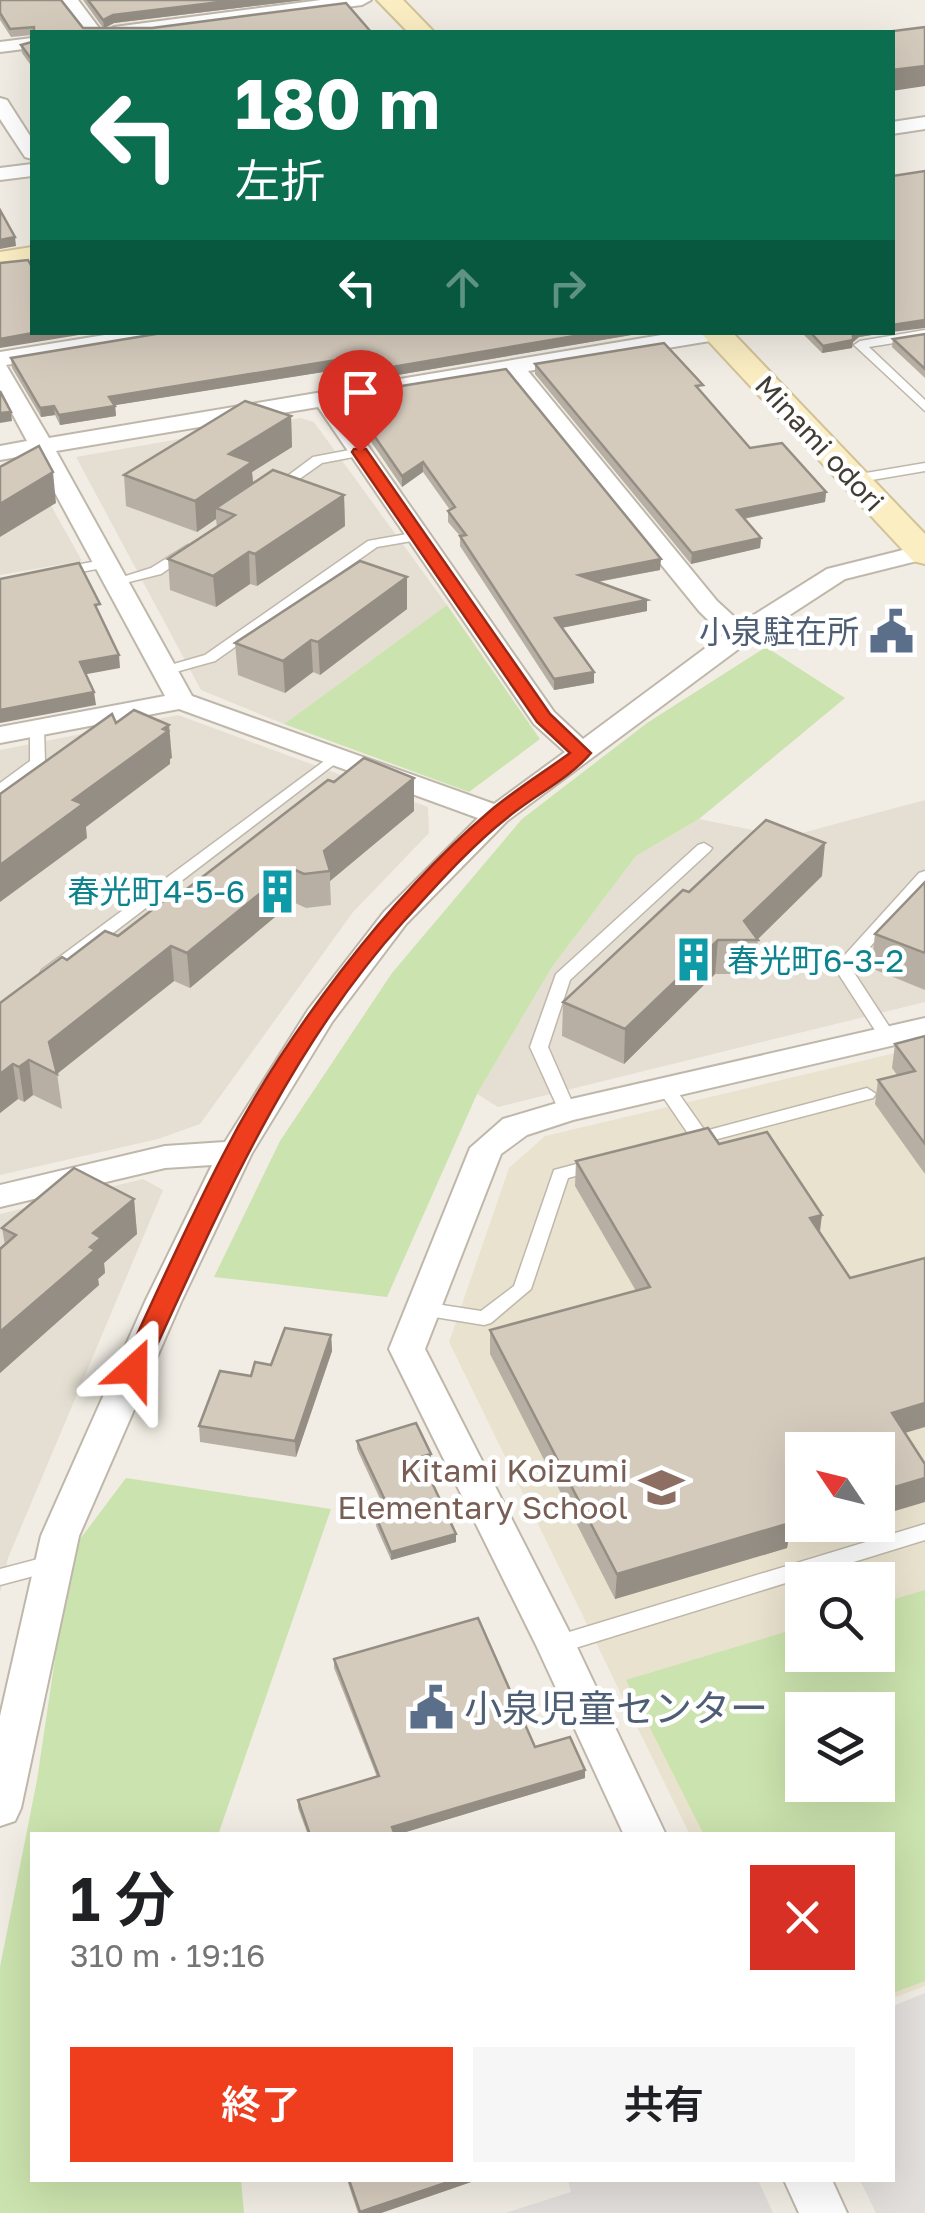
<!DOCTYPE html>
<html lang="ja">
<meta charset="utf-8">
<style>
:root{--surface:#fff;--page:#f6f6f6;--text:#202124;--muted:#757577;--accent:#ee3e1e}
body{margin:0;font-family:"Golos Text","Noto Sans JP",sans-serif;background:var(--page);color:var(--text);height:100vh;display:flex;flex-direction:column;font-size:38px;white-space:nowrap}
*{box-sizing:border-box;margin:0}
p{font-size:32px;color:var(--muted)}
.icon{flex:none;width:55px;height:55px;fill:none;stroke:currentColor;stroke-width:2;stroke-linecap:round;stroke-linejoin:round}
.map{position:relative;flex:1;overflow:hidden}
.details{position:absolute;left:30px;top:1832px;width:865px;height:350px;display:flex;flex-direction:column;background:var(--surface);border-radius:0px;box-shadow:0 10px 40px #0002}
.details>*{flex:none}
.hud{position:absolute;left:30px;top:30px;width:865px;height:305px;border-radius:0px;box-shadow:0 10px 40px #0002;background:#0b6e4f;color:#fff;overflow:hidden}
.needle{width:65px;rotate:305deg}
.tools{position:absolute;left:785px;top:1432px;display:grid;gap:20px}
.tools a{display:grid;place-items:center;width:110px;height:110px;border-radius:0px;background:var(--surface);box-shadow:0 10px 40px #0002;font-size:50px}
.pin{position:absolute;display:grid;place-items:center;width:85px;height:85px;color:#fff;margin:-102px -42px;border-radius:50% 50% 50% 0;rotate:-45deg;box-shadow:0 0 10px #0007}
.pin .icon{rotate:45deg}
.me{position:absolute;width:110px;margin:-55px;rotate:24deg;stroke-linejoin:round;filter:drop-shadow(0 0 8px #0008)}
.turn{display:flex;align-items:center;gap:35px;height:210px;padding:0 40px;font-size:45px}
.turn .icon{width:130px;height:130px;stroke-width:2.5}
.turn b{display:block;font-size:70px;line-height:85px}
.lanes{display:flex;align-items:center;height:95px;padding:0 40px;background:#0003;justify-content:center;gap:50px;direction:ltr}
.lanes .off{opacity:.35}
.round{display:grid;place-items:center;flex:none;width:105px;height:105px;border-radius:0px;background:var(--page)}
.overview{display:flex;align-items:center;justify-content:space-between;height:170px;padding:0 40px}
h1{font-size:60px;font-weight:600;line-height:75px}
.button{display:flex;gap:20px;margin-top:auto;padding:20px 40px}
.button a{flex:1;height:115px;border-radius:0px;background:var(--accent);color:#fff;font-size:40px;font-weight:600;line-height:115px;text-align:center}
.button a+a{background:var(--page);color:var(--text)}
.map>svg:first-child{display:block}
.residential{fill:#e4dfd2}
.education{fill:#e9e2ce;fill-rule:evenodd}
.green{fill:#cbe3ae;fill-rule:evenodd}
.parking{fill:#e2dfdc}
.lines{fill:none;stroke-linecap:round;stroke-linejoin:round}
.lane-casing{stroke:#bfb7aa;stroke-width:3}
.street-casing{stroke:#bfb7aa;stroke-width:4}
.secondary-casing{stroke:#d2c298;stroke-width:4}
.lane{fill:#fff;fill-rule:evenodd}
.street{fill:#fff;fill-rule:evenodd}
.secondary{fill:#fbeec3;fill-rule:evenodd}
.wall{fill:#b7afa3}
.shaded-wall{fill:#958e84}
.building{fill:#d5cbbd;stroke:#958e84;stroke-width:2.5}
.route{fill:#ee3e1e;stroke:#9b2814;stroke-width:2.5}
.labels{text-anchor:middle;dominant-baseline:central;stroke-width:9;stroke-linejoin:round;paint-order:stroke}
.far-street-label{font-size:28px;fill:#423d34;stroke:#fff}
.service-label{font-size:32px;fill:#4e5e75;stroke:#fff;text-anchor:end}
.culture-label{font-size:32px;fill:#0d838f;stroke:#fff;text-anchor:end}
.education-label{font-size:32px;fill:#785e54;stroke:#fff;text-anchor:end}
.near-service-label{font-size:38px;fill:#4e5e75;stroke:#fff;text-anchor:start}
</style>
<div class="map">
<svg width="925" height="2213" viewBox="0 0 925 2213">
<rect width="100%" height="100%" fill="#f1ede4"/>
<!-- residential -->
<g class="residential">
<polygon points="300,418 314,422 447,605 284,724 201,690 76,457"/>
<polygon points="26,461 82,561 0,575 0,465"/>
<polygon points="178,715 428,807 429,833 353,912 200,1124 158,1139 0,1175 0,750"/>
<polygon points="925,800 925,1002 498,1107 477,1094 552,967 636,856 699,819 787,837"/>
<polygon points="143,1179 163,1190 8,1558 0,1593 0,1214"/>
</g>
<!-- education -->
<path class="education" d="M 925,1046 L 925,1986 L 893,1998 L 892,1835 L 690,1835 L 449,1342 L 509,1168 L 545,1136 ZM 802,1450 L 878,1450 L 878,1525 L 802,1525 ZM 802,1580 L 878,1580 L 878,1655 L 802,1655 ZM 802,1710 L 878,1710 L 878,1785 L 802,1785 Z"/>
<!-- green -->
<g class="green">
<polygon points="447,605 540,739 469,792 284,724"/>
<polygon points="766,647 845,698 699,819 636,856 552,967 477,1094 387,1297 214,1277 280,1141 392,973 522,819 647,723"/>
<polygon points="126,1478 331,1509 218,1835 32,1835 32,2180 241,2180 244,2213 0,2213 0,1967 37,1780 71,1551"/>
<path d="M 925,1590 L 925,1981 L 893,1993 L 892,1835 L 704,1835 L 626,1680 L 802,1627 L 802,1655 L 878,1655 L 878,1604 ZM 878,1710 L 878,1785 L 802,1785 L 802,1710 Z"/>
</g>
<!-- parking -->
<g class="parking">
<polygon points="925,1993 925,2213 876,2213 860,2180 892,2180 893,2006"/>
<polygon points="568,2180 758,2180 773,2213 505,2213 571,2192"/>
</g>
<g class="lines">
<defs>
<g id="lane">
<polygon points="925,330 925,338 869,347 925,400 925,411 854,345 860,341"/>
<polygon points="360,448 364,449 364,455 322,463 281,492 271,492 270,489 313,457"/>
<polygon points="925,463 925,471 854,483 848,479 854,475"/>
<polygon points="418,532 425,536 423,539 377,547 215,661 165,675 158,671 160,668 205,655 368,541"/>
<polygon points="188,545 193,546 193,552 161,574 117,585 110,581 151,568"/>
<polygon points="108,559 113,560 113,566 59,576 52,572 59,568"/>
<polygon points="37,724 44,728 45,763 0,795 0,783 30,761 30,728"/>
<polygon points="335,753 340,754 342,757 340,760 54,978 42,978 40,974 42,970"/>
<polygon points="704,843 712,848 710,851 570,980 548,1047 576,1111 573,1115 561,1115 530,1047 556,974 698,845"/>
<polygon points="925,871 925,886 851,968 896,1037 888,1042 882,1041 834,967 919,873"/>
<polygon points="666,1082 672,1084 705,1131 867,1088 876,1094 873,1098 691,1146 682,1140 689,1135 657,1088"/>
<polygon points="599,1158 608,1164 605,1168 568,1178 531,1289 491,1323 484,1325 416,1314 414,1309 416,1304 423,1302 481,1311 514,1286 554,1170"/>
<polygon points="925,1524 925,1540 556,1654 548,1651 545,1645 548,1639 556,1636"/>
<polygon points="53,1555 60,1557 63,1563 60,1569 0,1585 0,1569"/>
</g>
<g id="street">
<polygon points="60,0 78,0 102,32 84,32"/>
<polygon points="321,0 371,0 362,5 152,32 105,32 114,27"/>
<polygon points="32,38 32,48 0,52 0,42"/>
<polygon points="0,98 7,100 32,139 32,159 25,157 0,119"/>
<polygon points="925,117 925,129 892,134 892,122"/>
<polygon points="32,164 32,176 0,180 0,168"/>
<path d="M 123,332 L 178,332 L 167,339 L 6,365 L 49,438 L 679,332 L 727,332 L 716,340 L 528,371 L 717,601 L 741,623 L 827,569 L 923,545 L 925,559 L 845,579 L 748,642 L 507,821 L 406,924 L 332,1022 L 252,1153 L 181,1302 L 79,1536 L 21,1808 L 15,1821 L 0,1826 L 0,1716 L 41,1536 L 145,1302 L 212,1165 L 165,1168 L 0,1207 L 0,1185 L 165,1146 L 225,1142 L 308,1010 L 384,912 L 478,818 L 179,709 L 0,743 L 0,727 L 165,696 L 34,454 L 0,460 L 0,446 L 27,441 L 0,391 L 0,352 ZM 507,375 L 699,611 L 723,635 L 583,739 L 554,712 L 338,403 ZM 318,407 L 534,724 L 565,752 L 494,804 L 192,696 L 56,451 Z"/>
<polygon points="925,1018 925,1038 573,1120 527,1135 501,1154 425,1349 576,1645 666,1835 624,1835 536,1645 389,1349 470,1148 503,1119 567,1100"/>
<polygon points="784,2180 832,2180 847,2213 799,2213"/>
</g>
<g id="secondary">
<polygon points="377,0 403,0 434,32 408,32"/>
<polygon points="32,247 32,265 0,270 0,252"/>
<polygon points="700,332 732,332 925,534 925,564 913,561"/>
</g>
</defs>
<!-- lane casing -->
<use href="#lane" class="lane-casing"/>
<!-- street casing -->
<use href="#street" class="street-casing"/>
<!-- secondary casing -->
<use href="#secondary" class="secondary-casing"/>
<!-- lane -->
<use href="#lane" class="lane"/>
<!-- street -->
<use href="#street" class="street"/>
<!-- secondary -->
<use href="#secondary" class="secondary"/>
</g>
<!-- wall -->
<g class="wall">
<polygon points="0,0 83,28 103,28 83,0 304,0 114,23 105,28 371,32 32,32 32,35 11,37 0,20"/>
<polygon points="32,42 32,67 22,53 21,45"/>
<polygon points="168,332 649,332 333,386 329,380 329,371 115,405 116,416 60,425 55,415 41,417 12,368 11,358"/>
<polygon points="801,332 891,332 859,337 853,342 852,348 822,353"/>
<polygon points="925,334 925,378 892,347 893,339"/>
<polygon points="535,364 702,393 750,448 826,492 825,502 744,519 761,538 760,548 691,564 535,374"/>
<polygon points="346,395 660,570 598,582 647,600 647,611 562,628 594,672 594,683 554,690 460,546 460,536 448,522 448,511 450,510 423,472 402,487 346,405"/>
<polygon points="291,416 292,447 252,472 253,483 344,495 345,526 257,586 250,584 216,607 170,590 168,559 217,527 216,519 197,532 126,506 124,475"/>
<polygon points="407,577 407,609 320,675 313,672 285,693 238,675 235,643"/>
<polygon points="414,811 330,881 331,905 306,908 293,902 190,988 174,981 57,1073 62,1109 33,1095 24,1102 18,1099 0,1113 0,1003 67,960 118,936 179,895"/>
<polygon points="822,876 758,939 755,974 715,974 624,1064 562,1036 563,1002 689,892"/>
<polygon points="925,882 925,990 871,968 875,934"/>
<polygon points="925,1036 925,1174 875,1104 878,1080 897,1075 892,1068 895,1044"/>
<polygon points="719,1144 820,1234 905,1433 788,1542 787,1548 615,1599 490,1354 490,1330 636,1291 575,1186 576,1161"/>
<polygon points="134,1199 137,1234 104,1263 105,1273 98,1279 99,1285 0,1373 0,1249 5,1245 2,1228"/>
<polygon points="331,1335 332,1351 296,1457 200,1442 199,1426 251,1376"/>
<polygon points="357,1441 431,1462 424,1464 456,1542 391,1560 376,1526 376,1517 387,1514 357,1449"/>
<polygon points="334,1659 535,1747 585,1778 396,1835 308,1835 298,1808 298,1800 377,1777 334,1668"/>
<polygon points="347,2180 477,2180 381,2213 358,2213"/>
</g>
<!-- shaded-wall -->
<g class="shaded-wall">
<polygon points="237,0 304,0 114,23 104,28 103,20 113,15"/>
<polygon points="925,66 925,86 892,91 892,70"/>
<polygon points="15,237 16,246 0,249 0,240"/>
<polygon points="925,320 925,328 892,332 892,325"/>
<polygon points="38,332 97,332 0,348 0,339"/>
<polygon points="598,332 649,332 333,386 333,377"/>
<polygon points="855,332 891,332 859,337 853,342 852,348 822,353 823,346"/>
<polygon points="349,358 349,368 110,406 109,397"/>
<polygon points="54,406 55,415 41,417 40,408"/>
<polygon points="115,406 116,416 60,425 59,415"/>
<polygon points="11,412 12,421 0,423 0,413"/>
<polygon points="291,416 292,447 252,472 254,493 216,508 216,519 197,532 195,501 229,454"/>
<polygon points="423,462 423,472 402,487 402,476"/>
<polygon points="53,472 56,503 0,537 0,504"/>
<polygon points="826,492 825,502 736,520 737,510"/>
<polygon points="344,495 345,526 257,586 255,554"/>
<polygon points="761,538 760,548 691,564 692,553"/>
<polygon points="249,552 250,584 216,607 213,576"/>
<polygon points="661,559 660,570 579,585 579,575"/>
<polygon points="407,577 407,609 320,675 318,642"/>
<polygon points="647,600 647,611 555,629 555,618"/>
<polygon points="311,640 313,672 285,693 283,661"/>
<polygon points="119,655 120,668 82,675 80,662"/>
<polygon points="594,672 594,683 554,690 554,679"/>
<polygon points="94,692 96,705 0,723 0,710"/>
<polygon points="169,725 172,758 170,759 170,764 86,827 87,838 0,902 0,865 73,800"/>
<polygon points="414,778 414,811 330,881 330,871 324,851"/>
<polygon points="825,843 822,876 757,940 744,921"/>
<polygon points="291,868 293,902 190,988 187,953"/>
<polygon points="718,940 715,974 624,1064 625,1029"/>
<polygon points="171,946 174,981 57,1074 49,1042"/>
<polygon points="29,1060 33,1095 24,1102 19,1067"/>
<polygon points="13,1064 18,1099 0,1113 0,1074"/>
<polygon points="134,1199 137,1234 104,1263 105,1273 98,1279 99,1285 0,1373 0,1332 93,1233"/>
<polygon points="822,1215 819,1239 810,1218"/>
<polygon points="331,1335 332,1351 296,1457 295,1441"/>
<polygon points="925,1403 925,1427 888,1438 892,1413"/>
<polygon points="431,1454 431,1462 420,1465 420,1457"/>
<polygon points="925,1478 925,1502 878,1516 878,1492"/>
<polygon points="802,1514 802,1525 845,1525 788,1542 787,1548 615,1599 617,1574"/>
<polygon points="456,1534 456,1542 391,1560 391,1552"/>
<polygon points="585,1770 585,1778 396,1835 392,1827"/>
<polygon points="454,2180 477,2180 381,2213 360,2213"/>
</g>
<!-- building -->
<g class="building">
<polygon points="0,0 61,0 83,28 152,28 346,3 371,32 34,32 34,27 10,29 0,13"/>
<polygon points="88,0 237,0 113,15 103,20"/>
<polygon points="925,27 925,66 892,70 892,32 886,32"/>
<polygon points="32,42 32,60 21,45"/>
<polygon points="925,171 925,320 892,325 892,176"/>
<polygon points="0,210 15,237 0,240"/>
<polygon points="28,260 32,267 32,332 38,332 0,339 0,263"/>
<polygon points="168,332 598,332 333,377 329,371 349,358 109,397 115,406 59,415 54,406 40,408 11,358"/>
<polygon points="810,332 855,332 853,334 853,340 823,346"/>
<polygon points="925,334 925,369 893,339"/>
<polygon points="664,343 703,385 696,386 750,448 782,443 826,492 737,510 761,538 692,553 535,364"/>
<polygon points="506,369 661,559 579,575 647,600 555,618 594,672 554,679 460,536 466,535 448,511 455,507 423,462 402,476 346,395"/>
<polygon points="0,391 11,412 0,413"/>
<polygon points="245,401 291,416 229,454 252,462 195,501 124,475"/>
<polygon points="39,446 53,472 0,504 0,467"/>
<polygon points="273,470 344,495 255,554 249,552 213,576 168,559 235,515 216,508"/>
<polygon points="360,561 407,577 318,642 311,640 283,661 235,643"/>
<polygon points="79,563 100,604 95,605 119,655 80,662 94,692 0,710 0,579"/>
<polygon points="134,710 169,725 163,729 168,731 73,800 83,804 0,865 0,794 112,714 116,723"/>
<polygon points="364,758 414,778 324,851 330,871 304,874 291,868 187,953 171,946 49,1042 57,1074 29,1060 19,1067 13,1064 0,1074 0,1003 62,957 67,960 105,931 118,936 174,893 179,895 328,780 334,782"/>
<polygon points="766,820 825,843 744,921 758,940 718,940 625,1029 563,1002 683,890 689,892"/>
<polygon points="925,882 925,953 875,934"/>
<polygon points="925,1036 925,1144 878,1080 915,1071 895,1044"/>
<polygon points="708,1128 719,1144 767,1132 822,1215 810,1218 850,1278 925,1258 925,1403 892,1413 925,1464 925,1478 878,1492 878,1450 802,1450 802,1514 787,1518 790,1523 617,1574 490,1330 650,1287 576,1161"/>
<polygon points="74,1168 134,1199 93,1233 101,1238 90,1247 95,1250 0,1332 0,1249 16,1235 2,1228"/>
<polygon points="285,1328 331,1335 295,1441 199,1426 220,1371 251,1376 255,1362 271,1365"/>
<polygon points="416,1423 431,1454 420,1457 456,1534 391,1552 376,1517 391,1513 357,1441"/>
<polygon points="478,1618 535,1747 570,1737 585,1770 392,1827 395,1835 310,1835 298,1800 379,1776 334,1659"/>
<polygon points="349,2180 454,2180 360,2212"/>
</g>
<!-- route -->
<path class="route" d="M 354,449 L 366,449 L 550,714 L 591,753 C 569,779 533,796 507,818 C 470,847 436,886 404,921 C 287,1050 218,1213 146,1369 L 142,1376 L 125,1376 L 121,1369 C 154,1299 186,1226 222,1157 C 283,1037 388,898 490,811 C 515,790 544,772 570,753 L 537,722 L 352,452 Z"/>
<!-- icons -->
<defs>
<symbol id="civic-bare" viewBox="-9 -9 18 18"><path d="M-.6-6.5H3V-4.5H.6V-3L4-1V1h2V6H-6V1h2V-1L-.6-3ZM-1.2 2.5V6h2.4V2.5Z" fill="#5c6f8a" stroke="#fff" stroke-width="2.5" paint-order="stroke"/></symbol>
<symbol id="building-bare" viewBox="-9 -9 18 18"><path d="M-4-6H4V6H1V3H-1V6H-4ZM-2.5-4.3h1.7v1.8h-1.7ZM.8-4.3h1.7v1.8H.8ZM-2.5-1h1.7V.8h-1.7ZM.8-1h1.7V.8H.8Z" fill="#0f9aa8" stroke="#fff" stroke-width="2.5" paint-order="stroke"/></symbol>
<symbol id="school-bare" viewBox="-9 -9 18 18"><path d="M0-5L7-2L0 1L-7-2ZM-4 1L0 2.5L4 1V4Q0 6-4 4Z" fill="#8d6e63" stroke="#fff" stroke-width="2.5" paint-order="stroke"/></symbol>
</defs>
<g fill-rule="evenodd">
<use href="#civic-bare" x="860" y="600" width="63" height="63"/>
<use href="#building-bare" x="246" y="860" width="63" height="63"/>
<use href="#building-bare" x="662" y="928" width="63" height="63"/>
<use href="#school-bare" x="630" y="1456" width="63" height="63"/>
<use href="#civic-bare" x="400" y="1676" width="63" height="63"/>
</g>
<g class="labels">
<!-- far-street labels -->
<g class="far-street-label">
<text transform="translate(820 443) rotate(47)">Minami odori</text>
</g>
<!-- service labels -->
<g class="service-label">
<text x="859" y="631">小泉駐在所</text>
</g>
<!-- culture labels -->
<g class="culture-label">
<text x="245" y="891">春光町4-5-6</text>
<text x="727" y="960" text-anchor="start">春光町6-3-2</text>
</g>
<!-- education labels -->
<g class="education-label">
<text x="628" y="1470">Kitami Koizumi<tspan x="628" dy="37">Elementary School</tspan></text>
</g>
<!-- near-service labels -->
<g class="near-service-label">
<text x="464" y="1707">小泉児童センター</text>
</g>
</g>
</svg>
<div class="tools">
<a><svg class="needle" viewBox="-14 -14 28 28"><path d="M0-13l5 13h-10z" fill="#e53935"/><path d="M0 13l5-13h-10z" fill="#757577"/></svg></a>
<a><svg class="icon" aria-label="search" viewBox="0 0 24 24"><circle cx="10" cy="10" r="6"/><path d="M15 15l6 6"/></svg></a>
<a><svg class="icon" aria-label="layers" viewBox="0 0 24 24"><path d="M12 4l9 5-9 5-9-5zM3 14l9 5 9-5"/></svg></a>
</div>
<div class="pin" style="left:360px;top:452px;background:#d93025"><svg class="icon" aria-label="arrive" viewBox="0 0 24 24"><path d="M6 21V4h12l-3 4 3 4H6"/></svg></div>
<svg class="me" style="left:134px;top:1369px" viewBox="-20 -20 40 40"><path d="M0-17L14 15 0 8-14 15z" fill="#ee3e1e" stroke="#fff" stroke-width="4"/></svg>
<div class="hud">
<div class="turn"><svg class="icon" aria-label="left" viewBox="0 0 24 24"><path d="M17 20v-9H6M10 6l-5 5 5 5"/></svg><div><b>180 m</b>左折</div></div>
<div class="lanes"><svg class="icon" aria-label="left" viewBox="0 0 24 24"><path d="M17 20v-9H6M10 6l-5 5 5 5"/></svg><svg class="icon off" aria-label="ahead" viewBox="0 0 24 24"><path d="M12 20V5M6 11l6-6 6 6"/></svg><svg class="icon off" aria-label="right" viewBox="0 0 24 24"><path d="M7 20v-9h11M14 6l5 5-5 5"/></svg></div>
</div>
<section class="details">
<div class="overview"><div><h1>1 分</h1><p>310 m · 19:16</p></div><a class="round" style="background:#d93025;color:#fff"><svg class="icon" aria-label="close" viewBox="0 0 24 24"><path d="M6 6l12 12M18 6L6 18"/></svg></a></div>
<div class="button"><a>終了</a><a>共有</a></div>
</section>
</div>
